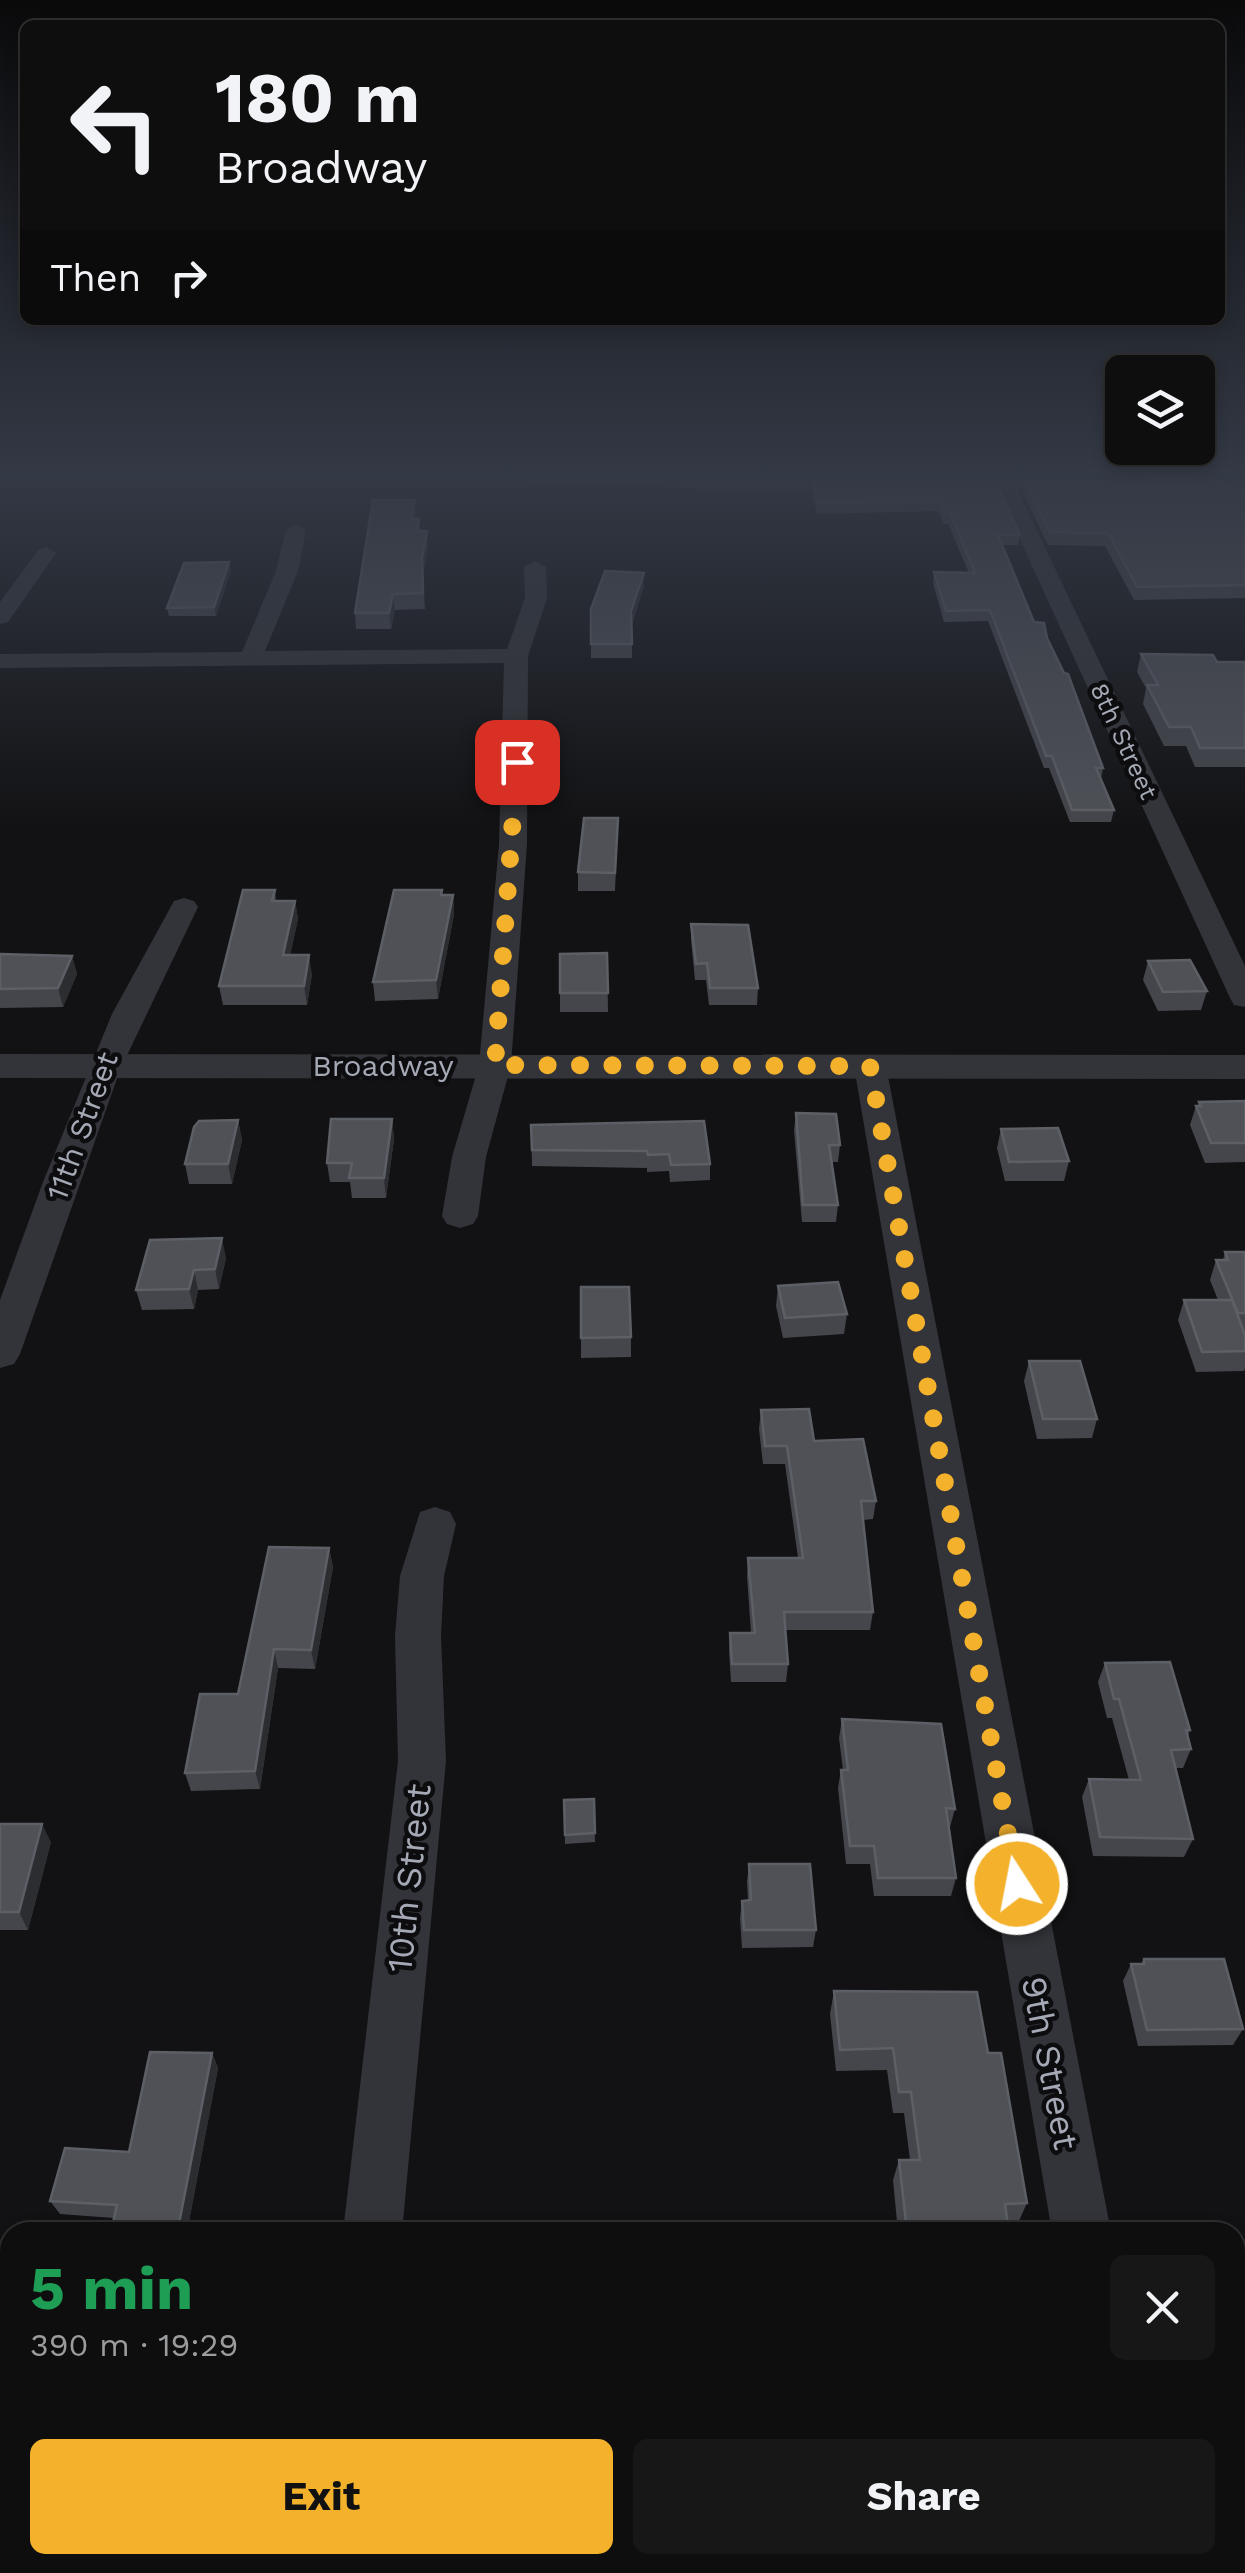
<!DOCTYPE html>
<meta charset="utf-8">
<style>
:root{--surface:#0e0e0f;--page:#171718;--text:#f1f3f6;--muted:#9b9c9e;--line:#2e2e2f;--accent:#f3b12c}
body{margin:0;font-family:"Work Sans",sans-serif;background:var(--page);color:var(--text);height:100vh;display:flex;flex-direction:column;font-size:38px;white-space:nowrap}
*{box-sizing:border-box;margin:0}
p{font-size:32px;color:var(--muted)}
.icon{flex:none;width:55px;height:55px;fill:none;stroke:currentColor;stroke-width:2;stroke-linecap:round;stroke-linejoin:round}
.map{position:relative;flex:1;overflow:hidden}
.drawer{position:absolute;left:0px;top:2222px;width:1245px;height:352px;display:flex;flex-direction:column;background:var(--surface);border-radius:30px 30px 0 0;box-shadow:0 5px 15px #0003,0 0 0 2px var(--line)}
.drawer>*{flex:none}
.hud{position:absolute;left:20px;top:20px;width:1205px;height:305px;border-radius:15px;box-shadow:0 5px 15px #0003,0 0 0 2px var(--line);background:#0e0e0f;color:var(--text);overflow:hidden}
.fabs{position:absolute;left:1105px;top:355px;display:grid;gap:20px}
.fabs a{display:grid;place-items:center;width:110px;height:110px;border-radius:15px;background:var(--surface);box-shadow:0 5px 15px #0003,0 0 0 2px var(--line);font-size:50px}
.pin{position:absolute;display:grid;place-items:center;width:85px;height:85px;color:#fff;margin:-42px;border-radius:20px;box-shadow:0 5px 15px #0006}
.me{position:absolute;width:110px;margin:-55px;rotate:349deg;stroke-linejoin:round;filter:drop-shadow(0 0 8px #0008)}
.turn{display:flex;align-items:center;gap:35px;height:210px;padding:0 30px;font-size:45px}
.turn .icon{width:130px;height:130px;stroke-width:2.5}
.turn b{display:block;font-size:70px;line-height:85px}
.then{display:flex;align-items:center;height:95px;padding:0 30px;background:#0003;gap:20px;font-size:38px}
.round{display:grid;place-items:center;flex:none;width:105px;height:105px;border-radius:15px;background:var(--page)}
.overview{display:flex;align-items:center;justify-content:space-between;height:170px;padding:0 30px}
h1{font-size:60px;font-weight:700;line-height:75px;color:#1e9e55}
.button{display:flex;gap:20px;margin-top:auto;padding:20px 30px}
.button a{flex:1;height:115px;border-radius:15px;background:var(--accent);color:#111;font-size:40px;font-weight:700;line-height:115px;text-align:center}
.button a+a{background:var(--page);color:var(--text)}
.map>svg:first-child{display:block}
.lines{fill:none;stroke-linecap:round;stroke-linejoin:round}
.minor{fill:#333439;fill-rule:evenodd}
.tertiary{fill:#333439;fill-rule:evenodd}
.wall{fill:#45464c}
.shaded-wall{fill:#2c2d31}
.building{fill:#4f5157;stroke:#5d5f66;stroke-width:2.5}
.route{stroke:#f3b12c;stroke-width:18;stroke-dasharray:0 32.4}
.labels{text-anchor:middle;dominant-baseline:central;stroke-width:9;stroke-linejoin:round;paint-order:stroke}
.far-street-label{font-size:25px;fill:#a4a9b5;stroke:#0d0d0f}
.street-label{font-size:30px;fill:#a4a9b5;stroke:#0d0d0f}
.near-street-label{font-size:35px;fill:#a4a9b5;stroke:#0d0d0f}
</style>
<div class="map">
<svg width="1245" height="2573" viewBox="0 0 1245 2573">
<rect width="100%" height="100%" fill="#121214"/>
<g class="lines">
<!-- minor -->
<g class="minor">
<polygon points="1212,471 1231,471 1245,486 1245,503 1238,501"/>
<polygon points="1004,477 1014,483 1245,966 1245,1007 1234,1005 1230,998 994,483"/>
<polygon points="296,524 306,530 298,571 265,651 507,649 525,598 524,567 535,561 546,567 547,598 528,656 527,844 511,1065 486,1157 478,1216 473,1224 460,1228 447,1224 442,1216 452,1157 479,1065 499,844 504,663 0,668 0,654 242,652 276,571 286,530"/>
<polygon points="46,547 56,553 8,622 0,624 0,602 39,549"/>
<polygon points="184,898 194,901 198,907 120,1070 20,1354 14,1364 0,1368 0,1300 43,1182 112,1014 174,901"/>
<polygon points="870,1056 881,1059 886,1066 1111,2232 1052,2232 854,1066 859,1059"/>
<polygon points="435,1507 450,1512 456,1524 444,1576 441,1636 446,1761 402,2232 343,2232 398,1761 395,1636 400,1576 420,1512"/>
<polygon points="305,2565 371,2565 370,2573 304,2573"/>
<polygon points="1111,2565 1177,2565 1179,2573 1113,2573"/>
</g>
<!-- tertiary -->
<g class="tertiary">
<polygon points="475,471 1087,476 1099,483 1087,490 713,489 487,478"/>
<polygon points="1159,476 1245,476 1245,490 1150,488 1147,483 1150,478"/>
<polygon points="0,1054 1245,1055 1245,1079 0,1078"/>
</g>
</g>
<!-- wall -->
<g class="wall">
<polygon points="1031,471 1199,471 1199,472"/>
<polygon points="1025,481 1245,493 1245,598 1134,600 1105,546 1048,545 1023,493"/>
<polygon points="813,483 996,483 1020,535 1018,545 1002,545 1034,622 1047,638 1103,768 1101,779 1114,810 1111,822 1070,822 1049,768 1044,768 988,621 944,622 933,583 934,572 969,573 948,524 944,524 938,511 817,514 812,493"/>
<polygon points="416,514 415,519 419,519 420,531 428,546 423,574 425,609 395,610 391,629 356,629 355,613"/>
<polygon points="231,570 216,616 169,616 167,608"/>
<polygon points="644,573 644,586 632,624 632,658 591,658 591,609"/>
<polygon points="1141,654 1217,662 1245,662 1245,767 1195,767 1186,746 1164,746 1143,704 1146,688 1137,672"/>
<polygon points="618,818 615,891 578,891 578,872"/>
<polygon points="275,890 276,901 295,901 298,919 290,955 312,974 307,1005 223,1005 219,986"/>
<polygon points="443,895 453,895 454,914 438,999 375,1001 373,982"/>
<polygon points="691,924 758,988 757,1005 709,1005 706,980 695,980 691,940"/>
<polygon points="607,953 608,1012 560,1012 560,993"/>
<polygon points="0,954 72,956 77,974 63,1007 0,1008"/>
<polygon points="1148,961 1207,991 1201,1010 1158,1011 1143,980"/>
<polygon points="1245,1101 1245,1162 1205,1163 1190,1125 1196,1106 1198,1106 1199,1102"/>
<polygon points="796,1113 840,1145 838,1162 832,1162 838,1205 836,1222 802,1222 794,1130"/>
<polygon points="392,1119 394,1139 386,1198 352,1198 350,1182 330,1182 327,1163"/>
<polygon points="238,1120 242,1140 232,1184 189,1184 185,1164"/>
<polygon points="531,1125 710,1164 710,1180 670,1182 669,1171 647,1172 647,1168 532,1166"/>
<polygon points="1001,1129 1069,1161 1064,1181 1005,1181 997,1148"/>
<polygon points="1225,1252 1245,1252 1245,1368 1244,1371 1196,1372 1178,1320 1184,1300 1218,1300 1210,1280 1216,1260 1223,1260"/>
<polygon points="226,1258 219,1289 198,1290 194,1309 142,1310 136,1290"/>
<polygon points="778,1286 847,1314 844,1334 783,1338 776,1306"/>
<polygon points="631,1337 631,1357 581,1358 581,1338"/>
<polygon points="1029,1361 1097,1419 1092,1438 1037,1439 1024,1381"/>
<polygon points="761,1410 814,1441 876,1501 873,1519 863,1520 873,1612 870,1630 785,1630 788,1664 786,1682 731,1682 729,1651 730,1633 751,1633 747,1576 748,1558 798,1558 785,1464 763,1464 759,1429"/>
<polygon points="329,1548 333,1567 315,1669 278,1668 260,1789 191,1791 185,1773 238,1694"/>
<polygon points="1105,1663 1190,1730 1188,1736 1191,1749 1183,1768 1176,1768 1193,1839 1184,1857 1093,1856 1082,1797 1089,1779 1129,1780 1112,1718 1107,1718 1098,1682"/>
<polygon points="842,1719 955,1809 950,1827 948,1827 956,1878 951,1896 874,1896 870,1864 846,1864 838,1788 841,1770 843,1770 839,1738"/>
<polygon points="594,1799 595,1842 565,1844 564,1800"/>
<polygon points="0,1824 51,1842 28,1930 0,1930"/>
<polygon points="749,1864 816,1930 813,1947 742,1948 740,1918 742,1901 748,1900 747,1882"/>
<polygon points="1144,1959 1243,2029 1233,2045 1138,2046 1123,1981 1131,1964 1141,1964"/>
<polygon points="834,1991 988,2053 1027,2203 1018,2223 1008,2223 1009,2232 898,2232 893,2180 899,2160 910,2160 904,2113 893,2113 887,2070 836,2071 830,2014"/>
<polygon points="212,2053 218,2068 187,2232 116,2232 112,2227 114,2218 60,2214 50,2201 129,2152"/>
<polygon points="941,2565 1077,2565 1079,2573 937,2573"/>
</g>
<!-- shaded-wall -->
<g class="shaded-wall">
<polygon points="415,500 416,514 412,534 411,519"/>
<polygon points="427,531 428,546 423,574 425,609 422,558"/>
<polygon points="229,562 231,570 216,616 214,607"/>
<polygon points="644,573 644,586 631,625 631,611"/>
<polygon points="393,594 395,610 391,629 389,613"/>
<polygon points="453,895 454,914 438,999 436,980"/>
<polygon points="295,901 298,919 286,974 283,955"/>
<polygon points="309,955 312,974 307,1005 304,986"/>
<polygon points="72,956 77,974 63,1007 58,988"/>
<polygon points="392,1119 394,1139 386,1198 384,1178"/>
<polygon points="238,1120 242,1140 232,1184 228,1164"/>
<polygon points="222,1238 226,1258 219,1289 215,1269"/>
<polygon points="194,1270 198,1290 194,1309 189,1289"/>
<polygon points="329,1548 333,1567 315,1669 311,1650"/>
<polygon points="274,1649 278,1668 260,1789 255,1771"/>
<polygon points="42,1824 51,1842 28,1930 19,1912"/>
<polygon points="212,2053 218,2068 187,2232 180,2232 178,2229"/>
<polygon points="10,2320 10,2381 5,2404 0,2400 0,2362"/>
</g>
<!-- building -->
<g class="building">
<polygon points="1025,481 1220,481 1245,493 1245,537 1243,537 1245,539 1245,585 1137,587 1108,533 1050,532"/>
<polygon points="813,483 996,483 1020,535 998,535 1034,622 1044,623 1047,638 1064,673 1068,674 1103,768 1096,768 1114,810 1072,810 1052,756 1046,756 990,610 946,611 934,572 975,573 950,513 945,514 939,501 818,503"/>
<polygon points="373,500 415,500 411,519 419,519 417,531 427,531 422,558 423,593 393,594 389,613 355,613"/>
<polygon points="229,562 214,607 167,608 184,563"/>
<polygon points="605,571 644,573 631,611 632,644 591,644 591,609"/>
<polygon points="1141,654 1213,655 1217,662 1245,662 1245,748 1200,748 1191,727 1169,727 1147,685 1158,685"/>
<polygon points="584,818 618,818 615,873 578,872"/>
<polygon points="243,890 275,890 272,901 295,901 283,955 309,955 304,986 219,986"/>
<polygon points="394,890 442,890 441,895 453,895 436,980 373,982"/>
<polygon points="691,924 748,925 758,988 710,988 707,963 696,964"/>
<polygon points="607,953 608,993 560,993 560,954"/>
<polygon points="0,954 72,956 58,988 0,989"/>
<polygon points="1190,960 1207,991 1163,992 1148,961"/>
<polygon points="1245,1101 1245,1143 1211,1143 1196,1106 1201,1106 1199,1102"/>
<polygon points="796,1113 836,1114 840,1145 829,1145 838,1205 803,1205"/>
<polygon points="331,1119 392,1119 384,1178 349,1178 352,1163 327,1163"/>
<polygon points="238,1120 228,1164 185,1164 194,1127 199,1121"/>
<polygon points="704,1121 710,1164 671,1165 669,1154 648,1155 647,1151 532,1150 531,1125"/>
<polygon points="1058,1128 1069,1161 1009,1162 1001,1129"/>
<polygon points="222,1238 215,1269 194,1270 189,1289 136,1290 150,1240"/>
<polygon points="1225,1252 1245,1252 1245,1313 1238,1313 1216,1260 1228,1260"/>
<polygon points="838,1282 847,1314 785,1318 778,1286"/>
<polygon points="581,1287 629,1287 631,1337 581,1338"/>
<polygon points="1184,1300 1232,1300 1245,1335 1245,1351 1202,1352"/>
<polygon points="1029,1361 1080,1361 1097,1419 1043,1419"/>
<polygon points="809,1409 814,1441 863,1439 876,1501 861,1501 873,1612 784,1612 788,1664 732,1664 730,1633 755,1633 748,1558 803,1558 787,1446 765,1446 761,1410"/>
<polygon points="269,1547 329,1548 311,1650 274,1649 255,1771 185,1773 200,1694 238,1694"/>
<polygon points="1170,1662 1190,1730 1186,1730 1191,1749 1171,1750 1193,1839 1100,1837 1089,1779 1141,1780 1119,1699 1114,1699 1105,1663"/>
<polygon points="842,1719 941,1724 955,1809 946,1808 956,1878 878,1878 874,1846 850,1846 841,1770 848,1770"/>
<polygon points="594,1799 595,1833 565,1835 564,1800"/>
<polygon points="0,1824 42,1824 19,1912 0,1912"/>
<polygon points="749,1864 810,1864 816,1930 744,1930 742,1901 751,1900"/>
<polygon points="1144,1959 1224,1959 1243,2029 1147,2030 1131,1964 1144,1964"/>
<polygon points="834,1991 977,1992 988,2053 1001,2053 1027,2203 1005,2204 1009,2232 907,2232 899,2160 920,2160 911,2092 899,2092 893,2048 840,2050"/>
<polygon points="150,2052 212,2053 178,2229 112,2227 117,2205 50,2201 65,2148 129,2152"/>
<polygon points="0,2300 10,2300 10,2320 0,2362"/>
<polygon points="943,2565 1077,2565 1079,2573 944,2573"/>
</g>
<!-- sky -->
<linearGradient id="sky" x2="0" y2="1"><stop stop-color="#0a0a0b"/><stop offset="0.57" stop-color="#333945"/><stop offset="1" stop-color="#333945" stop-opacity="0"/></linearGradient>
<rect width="1245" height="831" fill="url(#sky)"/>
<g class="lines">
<!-- route -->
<polyline class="route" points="517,762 495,1065 870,1066 1017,1884"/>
</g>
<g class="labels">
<!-- far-street labels -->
<g class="far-street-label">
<text transform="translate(1124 741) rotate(65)">8th Street</text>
</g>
<!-- street labels -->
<g class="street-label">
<text x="383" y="1065">Broadway</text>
<text transform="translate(82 1126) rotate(-70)">11th Street</text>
</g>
<!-- near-street labels -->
<g class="near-street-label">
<text transform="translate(409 1878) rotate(-84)">10th Street</text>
<text transform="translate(1050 2063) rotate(79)">9th Street</text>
</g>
</g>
</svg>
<div class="fabs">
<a><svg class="icon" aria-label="layers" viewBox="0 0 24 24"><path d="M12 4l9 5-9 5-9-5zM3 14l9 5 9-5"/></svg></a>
</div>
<div class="pin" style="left:517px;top:762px;background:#d93025"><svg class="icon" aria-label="arrive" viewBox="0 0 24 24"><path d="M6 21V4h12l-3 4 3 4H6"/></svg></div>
<svg class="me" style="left:1017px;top:1884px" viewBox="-20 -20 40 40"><circle r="17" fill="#f3b12c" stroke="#fff" stroke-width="3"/><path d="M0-11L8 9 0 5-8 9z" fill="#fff"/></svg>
<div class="hud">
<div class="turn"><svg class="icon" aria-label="left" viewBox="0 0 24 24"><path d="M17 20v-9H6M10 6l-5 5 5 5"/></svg><div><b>180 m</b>Broadway</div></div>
<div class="then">Then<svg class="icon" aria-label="right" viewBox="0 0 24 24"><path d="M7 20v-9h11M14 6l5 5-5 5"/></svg></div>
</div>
<section class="drawer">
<div class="overview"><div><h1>5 min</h1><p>390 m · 19:29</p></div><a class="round"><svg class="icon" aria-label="close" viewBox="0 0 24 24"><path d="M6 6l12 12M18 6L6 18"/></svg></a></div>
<div class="button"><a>Exit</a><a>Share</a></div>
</section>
</div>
